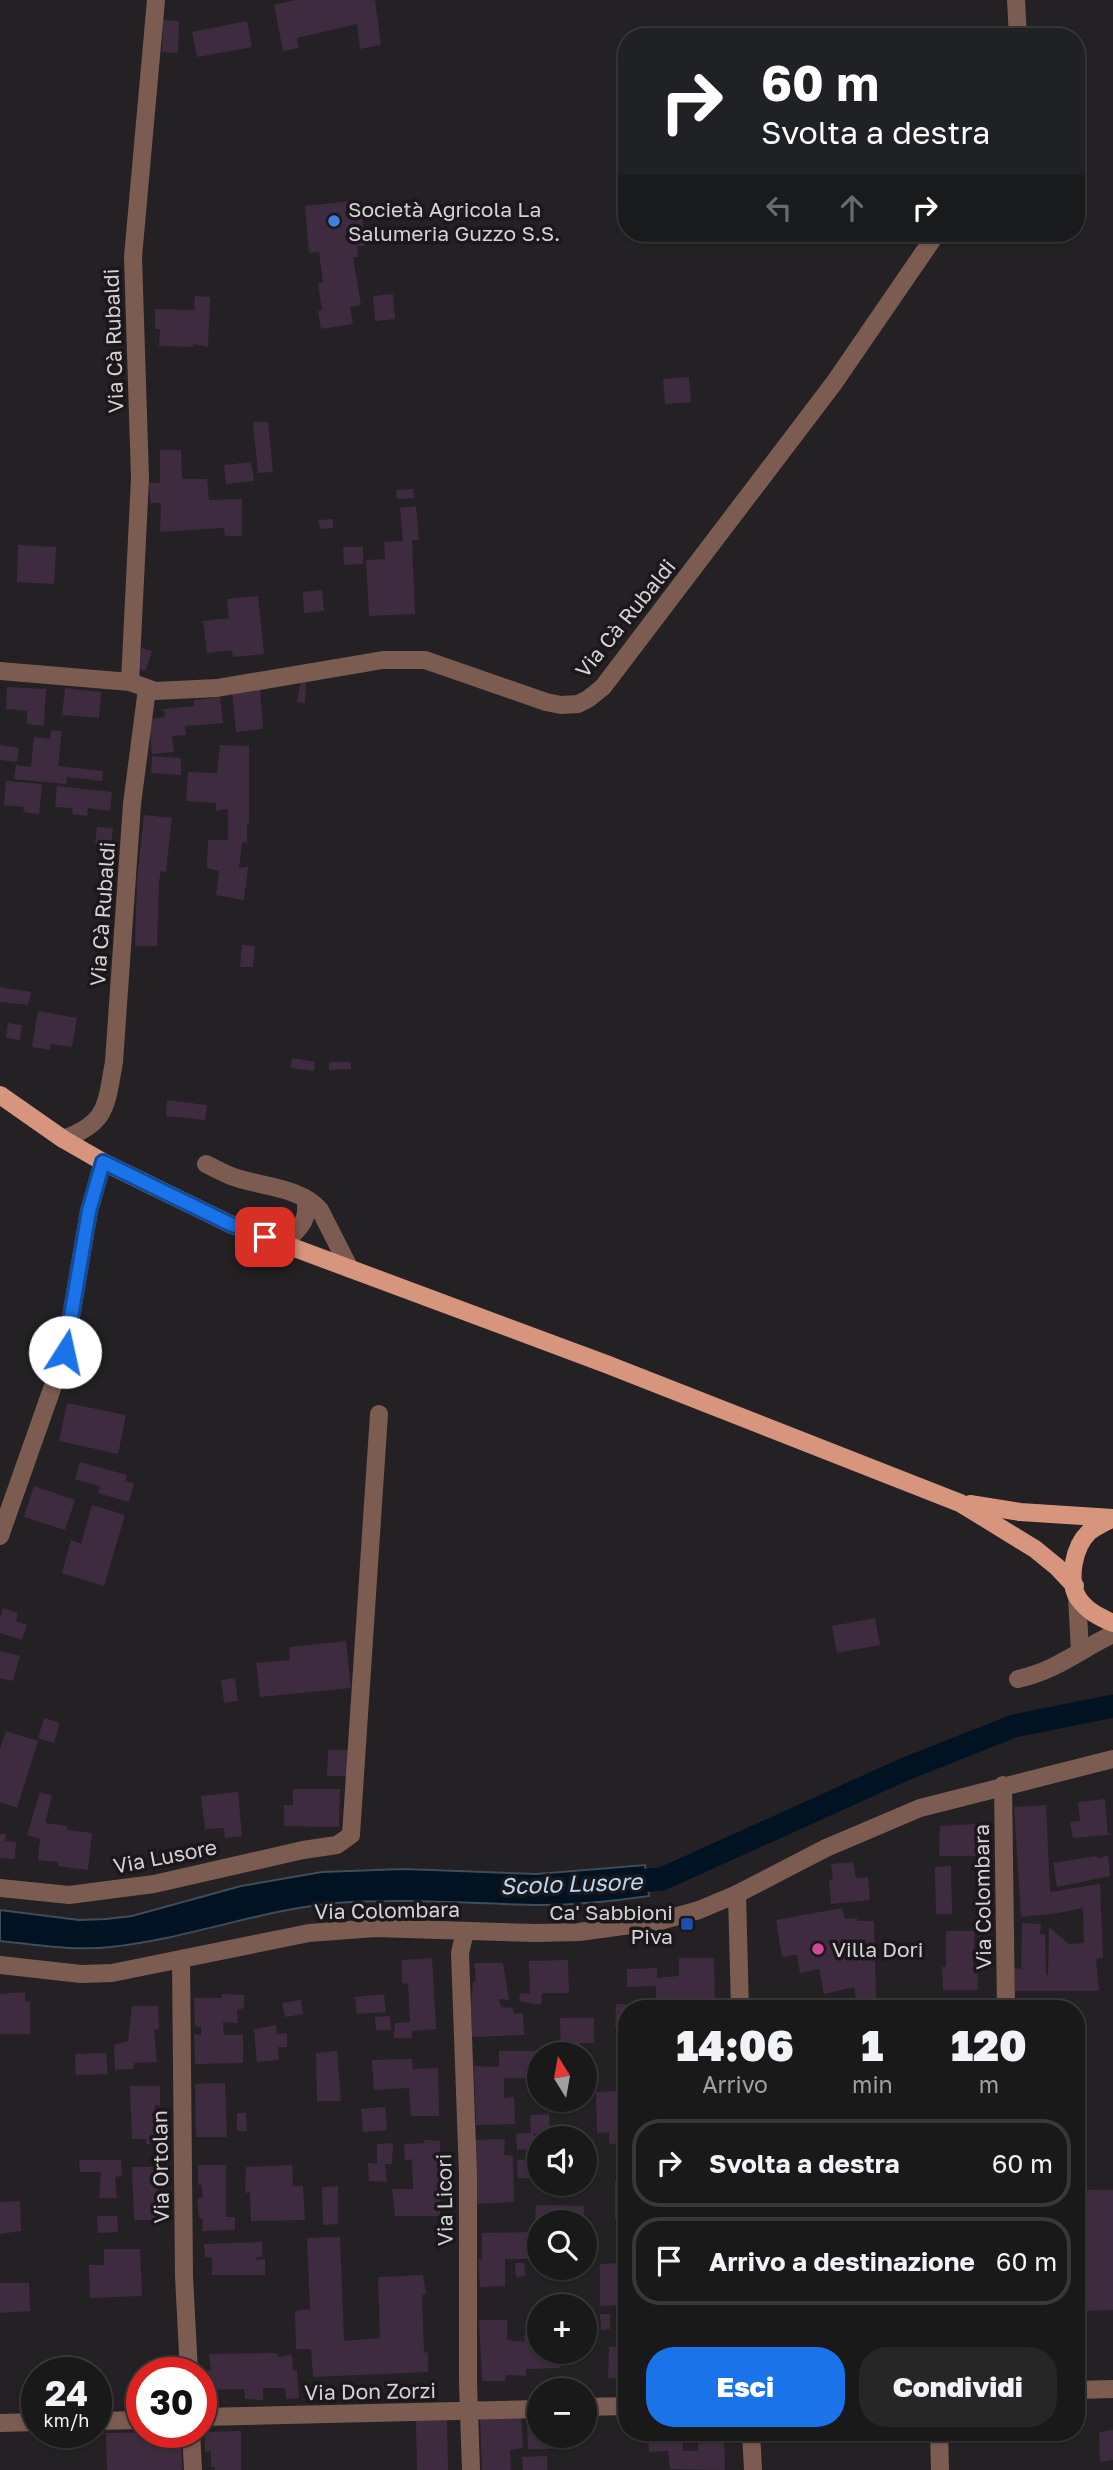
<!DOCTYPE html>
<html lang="it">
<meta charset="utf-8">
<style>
:root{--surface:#1a191a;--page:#272627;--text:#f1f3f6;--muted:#9fa0a2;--line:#383839;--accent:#1a73e8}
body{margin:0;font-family:"Golos Text",sans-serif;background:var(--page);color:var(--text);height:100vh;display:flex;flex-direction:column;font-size:26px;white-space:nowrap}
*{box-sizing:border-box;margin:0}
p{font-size:23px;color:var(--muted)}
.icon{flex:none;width:38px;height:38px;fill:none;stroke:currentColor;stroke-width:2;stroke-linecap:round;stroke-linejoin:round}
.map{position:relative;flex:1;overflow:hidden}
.details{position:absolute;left:618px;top:2000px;width:467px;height:441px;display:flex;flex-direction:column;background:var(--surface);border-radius:28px;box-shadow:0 2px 5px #0004,0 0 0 2px var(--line)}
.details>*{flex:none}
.guide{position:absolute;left:618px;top:28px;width:467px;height:214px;border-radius:28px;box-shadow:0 2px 5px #0004,0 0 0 2px var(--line);background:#202124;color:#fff;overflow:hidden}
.needle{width:46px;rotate:349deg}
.tools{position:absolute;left:527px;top:2042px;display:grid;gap:14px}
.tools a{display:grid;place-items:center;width:70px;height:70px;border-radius:50%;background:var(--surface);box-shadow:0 2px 5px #0004,0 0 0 2px var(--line);font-size:35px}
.speed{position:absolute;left:21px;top:2357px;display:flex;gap:14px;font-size:35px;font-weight:700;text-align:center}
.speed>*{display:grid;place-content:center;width:91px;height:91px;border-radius:50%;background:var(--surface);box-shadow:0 2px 5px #0004,0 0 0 2px var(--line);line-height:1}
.speed small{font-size:18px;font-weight:400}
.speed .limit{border:10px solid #d22;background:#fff;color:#111}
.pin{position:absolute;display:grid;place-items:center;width:60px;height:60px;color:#fff;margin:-30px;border-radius:14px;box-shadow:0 4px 10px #0006}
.me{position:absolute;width:77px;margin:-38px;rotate:10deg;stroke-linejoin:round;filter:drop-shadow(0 0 5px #0008)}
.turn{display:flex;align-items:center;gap:24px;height:147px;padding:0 28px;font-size:32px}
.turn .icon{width:91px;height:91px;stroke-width:2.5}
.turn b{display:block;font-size:49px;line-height:60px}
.lanes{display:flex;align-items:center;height:66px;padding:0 28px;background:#0003;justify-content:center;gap:35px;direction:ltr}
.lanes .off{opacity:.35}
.eta{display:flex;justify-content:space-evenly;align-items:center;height:119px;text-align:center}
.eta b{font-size:42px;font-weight:800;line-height:49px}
.action{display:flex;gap:14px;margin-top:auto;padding:14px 28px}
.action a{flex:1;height:80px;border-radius:28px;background:var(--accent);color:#fff;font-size:28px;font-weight:800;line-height:80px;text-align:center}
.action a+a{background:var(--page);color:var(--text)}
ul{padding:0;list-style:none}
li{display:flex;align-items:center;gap:21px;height:88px;margin:0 14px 10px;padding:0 14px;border:4px solid var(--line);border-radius:28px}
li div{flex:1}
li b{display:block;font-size:26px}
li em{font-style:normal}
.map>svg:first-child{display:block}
.water{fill:#011223;stroke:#404c58;stroke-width:2}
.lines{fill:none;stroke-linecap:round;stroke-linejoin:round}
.canal{stroke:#011223;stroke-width:23}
.building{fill:#3f2b3f}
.minor{stroke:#7c5c51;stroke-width:18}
.major{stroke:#d8957e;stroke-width:18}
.route-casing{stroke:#114b97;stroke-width:18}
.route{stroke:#1a73e8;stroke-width:12}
.shop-dot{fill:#3f7fe0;stroke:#1a181a;stroke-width:2.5}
.transit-dot{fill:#1a4fb4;stroke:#1a181a;stroke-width:2.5}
.hotel-dot{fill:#d1479c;stroke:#1a181a;stroke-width:2.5}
.labels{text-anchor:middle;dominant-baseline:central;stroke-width:7;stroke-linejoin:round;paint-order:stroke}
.poi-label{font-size:21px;fill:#d4d2d4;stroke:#1a181a;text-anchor:start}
.street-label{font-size:21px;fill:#d4d2d4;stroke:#1a181a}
.water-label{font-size:23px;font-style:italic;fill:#b6d8f9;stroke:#1a181a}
</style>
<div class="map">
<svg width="1113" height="2470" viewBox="0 0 1113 2470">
<rect width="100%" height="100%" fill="#232123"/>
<!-- water -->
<path class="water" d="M 645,1865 L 649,1896 C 613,1901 578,1905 543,1905 C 473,1904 405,1898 336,1903 C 259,1910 187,1939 111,1947 C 74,1951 37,1945 0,1941 L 0,1910 L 79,1920 L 106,1919 L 132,1916 L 241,1886 L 322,1872 L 404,1869 L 537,1874 Z"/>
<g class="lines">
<!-- canal -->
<polyline class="canal" points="617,1883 662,1879 903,1770 1014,1726 1113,1706"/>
</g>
<!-- building -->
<g class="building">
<polygon points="295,0 375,0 381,45 360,49 357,24 297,38 299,48 283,51 274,5"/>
<polygon points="163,20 179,21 178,53 162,52"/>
<polygon points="247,21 252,47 197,57 192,32"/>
<polygon points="360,200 365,246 357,246 358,257 353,257 361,305 350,307 353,324 321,329 318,311 322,310 318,283 323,282 319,252 309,253 305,206"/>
<polygon points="393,294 395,319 375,321 373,296"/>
<polygon points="195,296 210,297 208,347 193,344 193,347 159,346 160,329 155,329 155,309 194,310"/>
<polygon points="689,377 691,402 665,404 663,379"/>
<polygon points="253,422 268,422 273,472 258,473"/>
<polygon points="160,450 181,450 182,479 207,479 209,500 242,499 242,536 225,536 224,528 160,532 161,503 150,503 149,483 160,483"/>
<polygon points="251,462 254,481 226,484 224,465"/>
<polygon points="413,489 414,498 397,499 396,490"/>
<polygon points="416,506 419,540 412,540 415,614 369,616 366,560 385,559 384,542 403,541 400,508"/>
<polygon points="333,519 333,528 320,529 318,520"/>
<polygon points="18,545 56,547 54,584 17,582"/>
<polygon points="343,547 363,547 363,564 344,565"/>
<polygon points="322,590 324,611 304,613 303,592"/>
<polygon points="258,596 264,654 233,657 232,650 207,653 203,621 229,618 227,599"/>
<polygon points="142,648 152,651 145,671 136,668"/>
<polygon points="301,681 306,681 305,703 297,702"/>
<polygon points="7,687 46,689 44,726 27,724 27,711 6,709"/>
<polygon points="65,688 101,692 99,718 62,715"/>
<polygon points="260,688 263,729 236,732 232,690"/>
<polygon points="220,697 223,723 185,726 186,735 172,736 174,752 152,754 149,719 165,717 164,709 194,706 194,700"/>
<polygon points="51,730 62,731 58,766 103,771 102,781 67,777 66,784 14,779 16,765 31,767 34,737 50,739"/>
<polygon points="0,745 19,748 17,762 0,760"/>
<polygon points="220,745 249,746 249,824 247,823 247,843 242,842 239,868 248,867 244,900 216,895 219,871 207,868 208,840 228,840 228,809 216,811 216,803 186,801 188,772 217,773"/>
<polygon points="152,756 181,758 181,775 151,773"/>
<polygon points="6,781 42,784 39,814 23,812 24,807 4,805"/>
<polygon points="57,786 112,792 110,811 88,808 87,816 72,814 73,808 55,807"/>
<polygon points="144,815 172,818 166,872 161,871 159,881 157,946 135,946 137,879"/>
<polygon points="97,827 113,828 111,846 95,844"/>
<polygon points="242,945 255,946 253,967 240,967"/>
<polygon points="0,987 31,992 28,1005 0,1002"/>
<polygon points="38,1011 77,1018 72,1047 51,1044 50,1050 32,1047"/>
<polygon points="8,1023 22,1025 20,1040 6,1038"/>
<polygon points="292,1058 315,1062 314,1071 291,1068"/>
<polygon points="329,1062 351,1062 351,1069 329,1070"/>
<polygon points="167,1100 207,1105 205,1120 166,1116"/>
<polygon points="67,1403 126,1415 118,1454 59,1441"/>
<polygon points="80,1462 127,1475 125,1481 134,1483 129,1502 98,1493 100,1486 75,1479"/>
<polygon points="34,1486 75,1500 65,1530 24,1517"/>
<polygon points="92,1505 125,1515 104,1586 62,1573 71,1540 81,1544"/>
<polygon points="3,1608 18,1613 16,1621 27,1625 22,1640 0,1633 0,1617"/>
<polygon points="875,1618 880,1645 837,1653 832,1626"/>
<polygon points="346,1641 351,1688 260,1697 256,1663 290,1660 289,1647"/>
<polygon points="0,1651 20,1656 13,1681 0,1678"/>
<polygon points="235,1678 238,1701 224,1703 221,1680"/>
<polygon points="44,1718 60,1723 54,1743 38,1738"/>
<polygon points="6,1731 38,1741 17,1808 0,1802 0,1749"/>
<polygon points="328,1750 350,1750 350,1776 327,1776"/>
<polygon points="293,1789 340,1789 339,1827 284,1826 284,1805 293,1805"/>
<polygon points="40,1792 52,1796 45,1823 67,1826 67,1830 92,1833 88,1870 58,1866 58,1862 38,1860 40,1839 27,1835"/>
<polygon points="238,1792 242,1836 225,1838 224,1828 205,1829 201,1796"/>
<polygon points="1105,1799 1108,1835 1073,1838 1070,1822 1080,1821 1078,1802"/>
<polygon points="1046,1805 1050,1892 1100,1884 1103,1958 1096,1959 1099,1991 1015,1991 1014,1968 1021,1969 1022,1923 1041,1924 1040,1934 1045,1934 1046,1974 1048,1975 1049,1927 1069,1944 1084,1943 1083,1908 1058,1913 1021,1917 1014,1807"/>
<polygon points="976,1824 976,1856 939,1856 940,1826"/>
<polygon points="0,1834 6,1834 5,1841 16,1842 15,1859 0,1858"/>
<polygon points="1108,1855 1110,1876 1057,1887 1053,1863 1097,1856 1098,1859"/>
<polygon points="853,1862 856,1878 868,1877 870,1900 831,1904 829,1880 833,1879 831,1864"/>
<polygon points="951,1866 952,1914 936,1914 935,1867"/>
<polygon points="842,1908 845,1919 857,1918 857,1921 874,1921 876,1999 856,2000 854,1987 824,1994 819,1969 800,1973 797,1955 782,1957 776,1920"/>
<polygon points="946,1931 975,1931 973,1965 977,1964 978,1990 943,1990 942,1967 946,1967"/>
<polygon points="432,1958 436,2029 412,2031 412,2038 394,2038 395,2023 410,2022 408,1984 402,1983 402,1960"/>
<polygon points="679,1958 714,1958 715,2009 688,2009 688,2006 656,2004 656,1986 627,1987 627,1969 657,1968 657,1978 679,1976"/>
<polygon points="568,1960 569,1993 542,1993 541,2005 519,2001 520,1993 530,1994 529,1961"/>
<polygon points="474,1963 503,1963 509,2000 499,1999 501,2007 513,2008 514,2014 523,2013 524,2035 472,2037 471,2006 473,1982 476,1981"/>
<polygon points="25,1992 25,2002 30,2001 30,2034 0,2034 0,1994"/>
<polygon points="222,1994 244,1995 244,2008 237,2010 238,2023 223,2022 224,2035 243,2035 243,2063 195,2064 194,2034 201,2035 201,2027 195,2026 194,1998 222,1998"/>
<polygon points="384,1994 386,2012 357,2014 355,1997"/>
<polygon points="301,2000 303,2014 285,2017 282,2003"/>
<polygon points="616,2004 641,2005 641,2009 626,2009 626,2027 615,2027"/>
<polygon points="132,2006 158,2006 159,2029 154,2030 157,2062 134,2063 133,2069 115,2070 114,2045 128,2041"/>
<polygon points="981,2006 981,2009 948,2009 948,2007"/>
<polygon points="390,2016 391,2030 376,2030 375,2017"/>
<polygon points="560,2018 594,2018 594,2043 580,2043 581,2054 561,2054"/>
<polygon points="276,2025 277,2034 287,2033 287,2047 278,2047 279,2060 257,2062 254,2029"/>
<polygon points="337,2051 341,2101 317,2101 316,2053"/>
<polygon points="499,2051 542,2051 542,2054 539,2054 539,2078 504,2078 504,2098 514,2097 515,2124 476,2125 474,2066 499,2067"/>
<polygon points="106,2053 108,2074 76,2075 75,2054"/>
<polygon points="412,2059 413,2069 438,2068 439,2116 411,2116 409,2088 374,2090 372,2060"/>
<polygon points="620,2078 626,2078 626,2143 609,2144 609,2132 597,2133 596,2092 620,2091"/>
<polygon points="225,2083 227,2137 196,2137 195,2084"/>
<polygon points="130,2086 160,2086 160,2106 155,2105 155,2120 160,2121 160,2144 146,2144 146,2139 132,2139"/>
<polygon points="385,2107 387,2130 363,2132 361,2109"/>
<polygon points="237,2113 246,2113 247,2131 237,2131"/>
<polygon points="549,2114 550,2133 532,2134 535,2136 535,2149 517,2150 516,2134 531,2133 530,2115"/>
<polygon points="505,2139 504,2155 513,2156 514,2202 476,2204 474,2140"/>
<polygon points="424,2140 440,2141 440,2216 395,2216 392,2189 413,2189 412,2159 405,2161 404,2144 425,2143"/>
<polygon points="393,2143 392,2164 385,2164 387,2182 369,2181 368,2163 377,2164 377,2144"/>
<polygon points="538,2158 539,2169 530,2169 531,2178 518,2178 517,2160"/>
<polygon points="79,2160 121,2160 122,2176 115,2177 117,2198 99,2198 101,2172 80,2172"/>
<polygon points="198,2165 226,2165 226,2217 235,2217 235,2230 202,2231 203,2219 199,2218 197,2199 203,2197 201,2184 198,2185"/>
<polygon points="292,2165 293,2186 303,2186 305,2220 251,2221 250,2192 245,2193 246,2167"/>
<polygon points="132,2167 161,2167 162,2185 158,2186 157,2202 162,2200 162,2220 134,2220"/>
<polygon points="626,2180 626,2218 615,2219 615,2181"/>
<polygon points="338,2186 338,2224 323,2225 322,2187"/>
<polygon points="1085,2190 1113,2190 1113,2310 1084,2311 1082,2236 1086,2235"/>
<polygon points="20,2201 21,2231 0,2234 0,2202"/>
<polygon points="536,2205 584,2206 584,2219 570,2217 570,2222 535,2221"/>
<polygon points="97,2216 117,2216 118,2232 98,2233"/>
<polygon points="537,2232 537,2245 534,2246 534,2259 505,2259 505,2286 480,2287 478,2259 482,2260 482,2233"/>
<polygon points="340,2237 344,2341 380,2338 378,2277 423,2275 426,2294 422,2295 424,2353 428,2352 428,2372 313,2377 311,2349 296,2349 295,2311 310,2309 307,2238"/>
<polygon points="262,2242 262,2257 257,2257 256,2260 265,2259 265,2275 212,2275 212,2258 205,2257 204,2244"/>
<polygon points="104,2249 140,2249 142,2296 90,2298 89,2265 104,2265"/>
<polygon points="515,2263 524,2263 525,2276 516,2277"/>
<polygon points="618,2263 619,2305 600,2306 600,2264"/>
<polygon points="0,2283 29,2283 30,2311 0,2313"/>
<polygon points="600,2314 610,2314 610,2329 601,2330"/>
<polygon points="479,2320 507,2320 507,2340 525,2342 524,2335 539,2334 539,2352 560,2352 560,2368 526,2369 526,2376 506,2375 505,2381 482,2381"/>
<polygon points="626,2346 626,2379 608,2378 609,2347"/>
<polygon points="277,2353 278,2357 292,2355 293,2371 297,2370 299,2398 286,2399 285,2388 263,2388 263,2400 245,2399 244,2389 207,2390 206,2371 211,2370 209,2354"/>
<polygon points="521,2412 523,2448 510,2450 511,2470 482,2470 480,2417"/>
<polygon points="447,2419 448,2470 417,2470 416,2420"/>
<polygon points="527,2427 539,2427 539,2436 549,2436 550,2449 528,2449"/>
<polygon points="1113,2430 1113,2460 1100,2462 1099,2432"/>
<polygon points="241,2431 241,2470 215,2470 215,2467 211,2467 211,2451 205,2452 205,2432"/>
<polygon points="181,2432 182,2470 107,2470 106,2433"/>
<polygon points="698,2432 724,2432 725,2470 670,2469 668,2451 649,2452 648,2435 683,2435 683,2451 698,2451"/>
<polygon points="547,2456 547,2470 523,2470 522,2457"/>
</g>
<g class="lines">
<!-- minor -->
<g class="minor">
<polyline points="1016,0 1018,37"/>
<polyline points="0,671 130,682 155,691 217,688 383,660 425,660 546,702 561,705 578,704 588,699 603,687 834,383 937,233"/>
<polyline points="130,682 140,478 133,257 156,0"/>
<path d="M 63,1139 C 108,1123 106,1105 114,1062 L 132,804 L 147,689"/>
<path d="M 206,1164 C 214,1168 223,1173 231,1176 C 259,1187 299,1186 320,1210 L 350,1269"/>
<path d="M 283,1244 C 299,1228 310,1222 305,1198"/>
<polyline points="0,1536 65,1352 89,1211 103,1162"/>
<polyline points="1077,1596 1080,1651"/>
<path d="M 1018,1679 C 1057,1670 1078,1651 1113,1634"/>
<polyline points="1003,1785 1006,2009"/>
<polyline points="0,1888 69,1895 154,1884 303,1850 337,1845 351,1835 379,1414"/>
<polyline points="737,1894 740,2009"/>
<polyline points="465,1931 460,1953 468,2175 468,2382 471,2470"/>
<polyline points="181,1960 184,2276 189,2373"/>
<polyline points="0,1965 81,1974 112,1973 309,1933 375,1928 536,1933 579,1932 660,1921 699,1910 737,1894 826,1848 920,1808 1113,1759"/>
<polyline points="1076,2390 1113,2389"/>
<polyline points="584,2407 626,2406"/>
<polyline points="201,2417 539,2409"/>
<polyline points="96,2421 142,2420"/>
<polyline points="0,2423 37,2422"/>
<polyline points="191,2432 193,2470"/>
<polyline points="751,2432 753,2470"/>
<polyline points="939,2432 940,2470"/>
</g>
<!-- major -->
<g class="major">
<polyline points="0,1095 63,1139 103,1162 230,1224 606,1364 960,1503 1035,1549 1057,1567 1075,1586"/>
<polyline points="970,1504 1020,1512 1113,1518"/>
<path d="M 1113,1518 C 1106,1522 1096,1526 1089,1532 C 1074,1546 1067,1580 1078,1598 C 1087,1611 1099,1617 1113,1623"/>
</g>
</g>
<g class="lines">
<defs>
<polyline id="route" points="65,1352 89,1211 103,1162 230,1224 265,1237"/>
</defs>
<!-- route casing -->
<use href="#route" class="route-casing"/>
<!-- route -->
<use href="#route" class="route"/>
</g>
<!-- markers -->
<circle class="shop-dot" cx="334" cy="221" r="7"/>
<rect class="transit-dot" x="680" y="1917" width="14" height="14" rx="3.5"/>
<circle class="hotel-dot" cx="818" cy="1949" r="7"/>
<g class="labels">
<!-- poi labels -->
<g class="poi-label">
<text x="348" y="209">Società Agricola La<tspan x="348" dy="24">Salumeria Guzzo S.S.</tspan></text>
<text x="673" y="1912" text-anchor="end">Ca' Sabbioni<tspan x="673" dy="24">Piva</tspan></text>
<text x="832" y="1949">Villa Dori</text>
</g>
<!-- street labels -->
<g class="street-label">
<text transform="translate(113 341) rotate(-92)">Via Cà Rubaldi</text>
<text transform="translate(625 618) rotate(-51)">Via Cà Rubaldi</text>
<text transform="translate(102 914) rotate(-86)">Via Cà Rubaldi</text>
<text transform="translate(165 1856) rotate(-11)">Via Lusore</text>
<text transform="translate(982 1897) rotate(-91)">Via Colombara</text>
<text transform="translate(387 1910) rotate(-1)">Via Colombara</text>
<text transform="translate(160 2167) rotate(-91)">Via Ortolan</text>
<text transform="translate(444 2200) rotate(-91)">Via Licori</text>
<text transform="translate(370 2391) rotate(-1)">Via Don Zorzi</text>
</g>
<!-- water labels -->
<g class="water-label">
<text transform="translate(571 1883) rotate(-2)">Scolo Lusore</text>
</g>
</g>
</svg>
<div class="tools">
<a><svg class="needle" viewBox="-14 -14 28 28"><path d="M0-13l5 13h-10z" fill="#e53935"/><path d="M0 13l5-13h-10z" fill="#9fa0a2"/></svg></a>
<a><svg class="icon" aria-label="sound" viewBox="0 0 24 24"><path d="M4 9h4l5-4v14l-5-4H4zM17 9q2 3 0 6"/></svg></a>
<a><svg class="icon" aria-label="search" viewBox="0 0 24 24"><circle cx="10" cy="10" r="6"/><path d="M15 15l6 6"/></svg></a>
<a>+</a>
<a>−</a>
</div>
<div class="speed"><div>24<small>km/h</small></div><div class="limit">30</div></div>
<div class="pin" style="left:265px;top:1237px;background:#d93025"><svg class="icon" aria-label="arrive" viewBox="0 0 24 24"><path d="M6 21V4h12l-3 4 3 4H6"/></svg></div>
<svg class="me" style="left:65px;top:1352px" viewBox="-20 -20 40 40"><circle r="19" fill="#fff"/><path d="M0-13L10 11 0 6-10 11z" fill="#1a73e8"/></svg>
<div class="guide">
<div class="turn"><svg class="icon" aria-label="right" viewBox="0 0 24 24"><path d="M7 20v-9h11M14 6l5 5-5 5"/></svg><div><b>60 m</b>Svolta a destra</div></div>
<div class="lanes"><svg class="icon off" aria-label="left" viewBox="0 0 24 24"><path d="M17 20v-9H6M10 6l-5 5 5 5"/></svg><svg class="icon off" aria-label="ahead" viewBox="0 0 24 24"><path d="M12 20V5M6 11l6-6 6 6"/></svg><svg class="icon" aria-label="right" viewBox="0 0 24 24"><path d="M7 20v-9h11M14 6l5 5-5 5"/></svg></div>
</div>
<section class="details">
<div class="eta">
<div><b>14:06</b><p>Arrivo</p></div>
<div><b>1</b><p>min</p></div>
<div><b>120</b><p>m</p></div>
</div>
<ul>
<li><svg class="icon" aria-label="right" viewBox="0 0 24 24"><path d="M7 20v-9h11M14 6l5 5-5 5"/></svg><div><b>Svolta a destra</b></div><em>60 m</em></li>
<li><svg class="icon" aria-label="arrive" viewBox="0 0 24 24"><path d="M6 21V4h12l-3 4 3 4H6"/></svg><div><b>Arrivo a destinazione</b></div><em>60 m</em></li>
</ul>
<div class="action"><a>Esci</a><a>Condividi</a></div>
</section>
</div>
